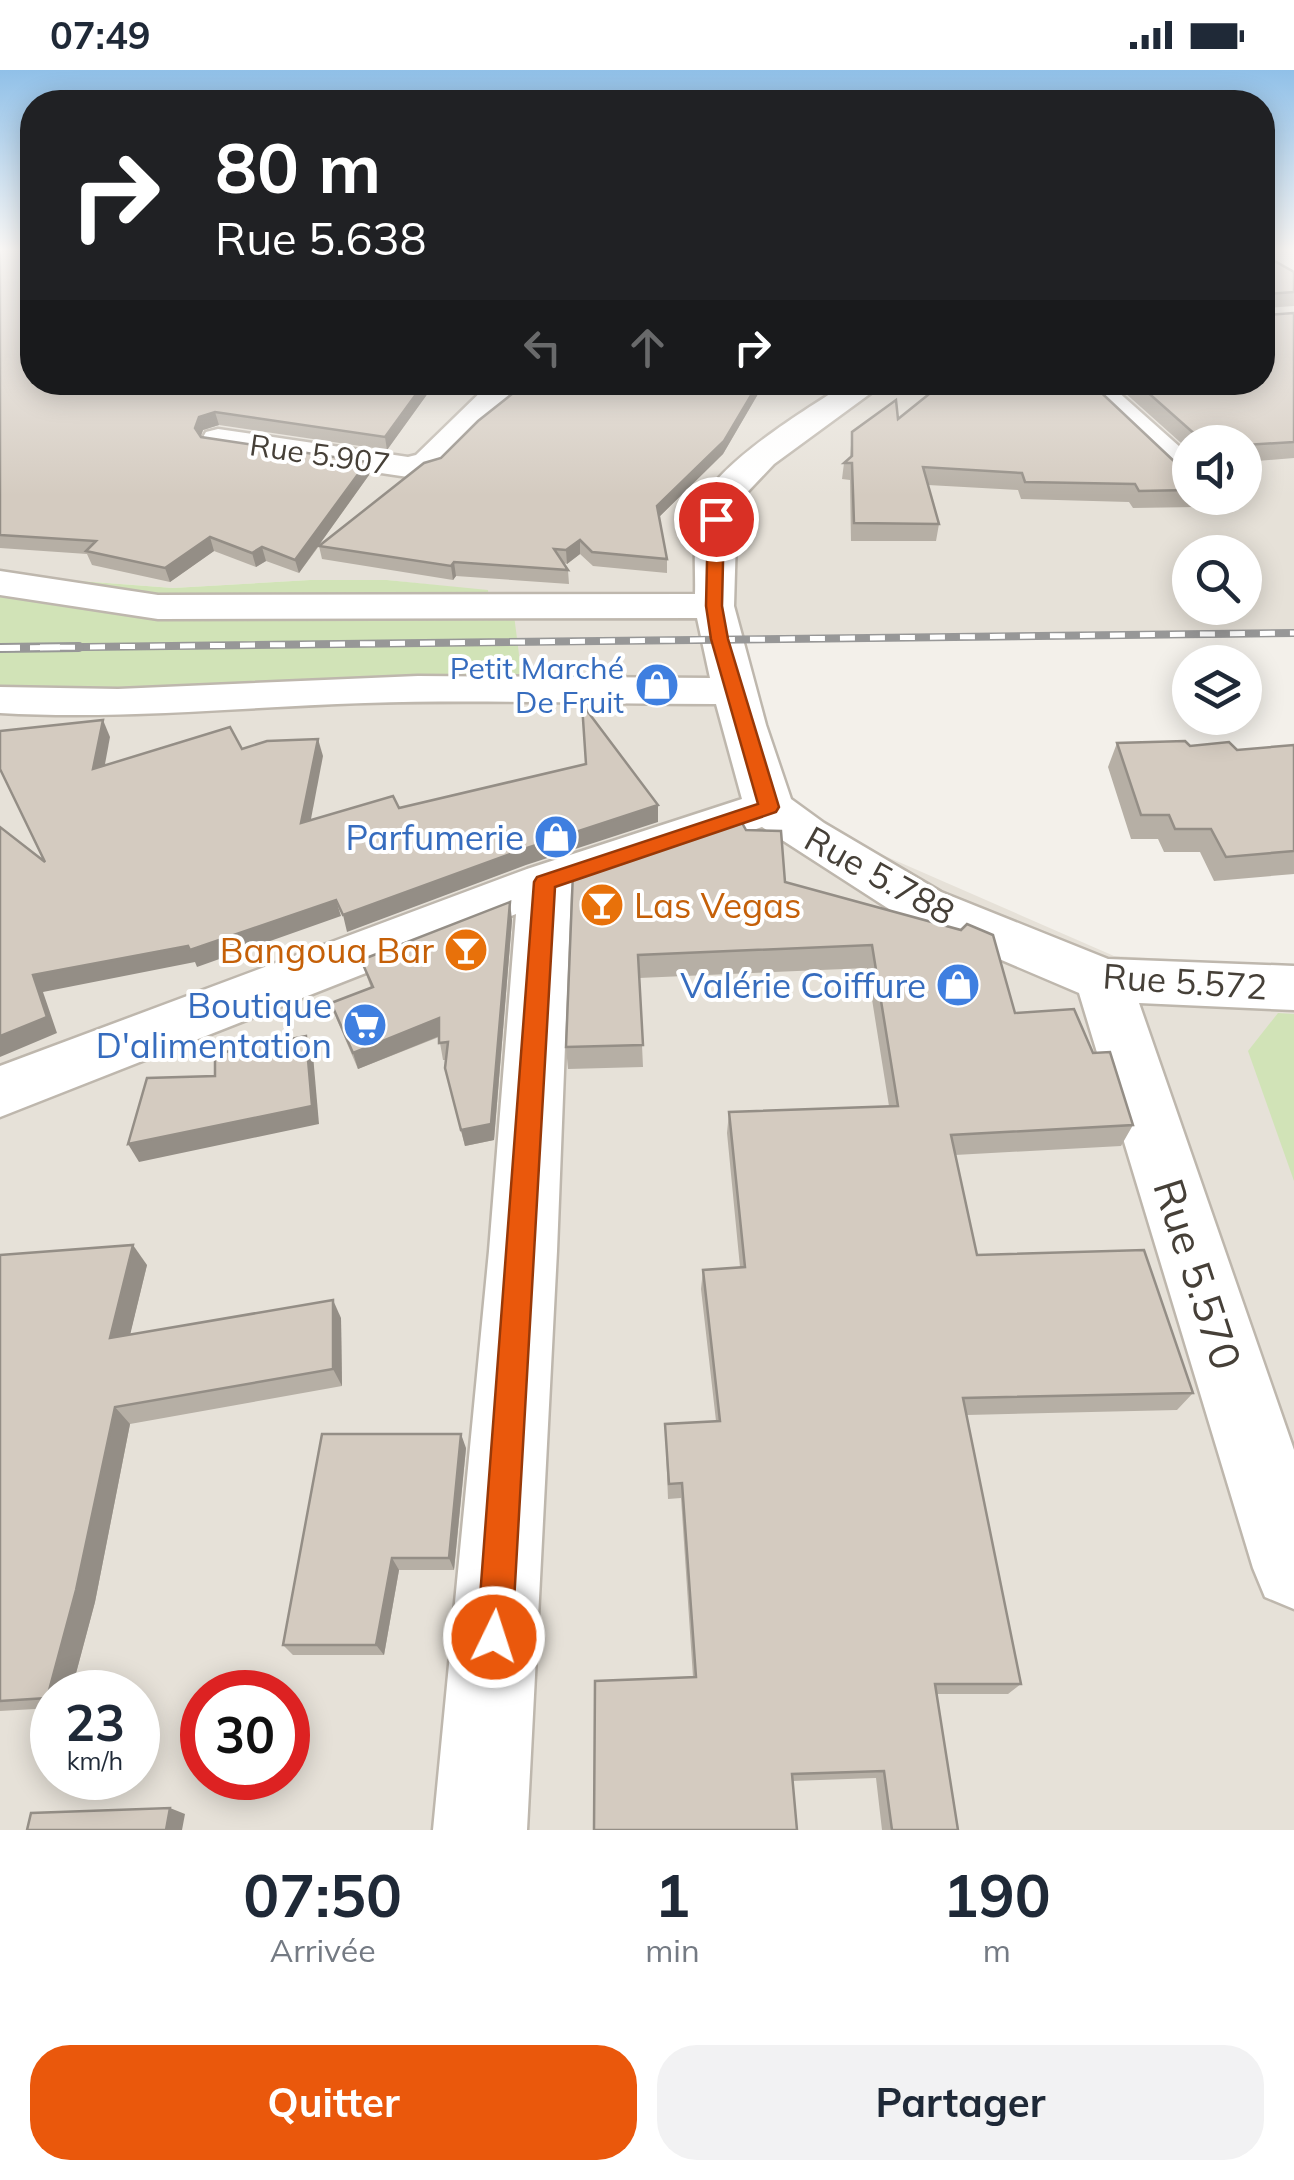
<!DOCTYPE html>
<html lang="fr">
<meta charset="utf-8">
<style>
:root{--surface:#fff;--page:#f2f2f3;--text:#1f2937;--muted:#747a83;--accent:#ea580c}
body{margin:0;font-family:Mulish,sans-serif;background:var(--page);color:var(--text);height:100vh;display:flex;flex-direction:column;font-size:38px;white-space:nowrap}
*{box-sizing:border-box;margin:0}
p{font-size:32px;color:var(--muted)}
.icon{flex:none;width:55px;height:55px;fill:none;stroke:currentColor;stroke-width:2;stroke-linecap:round;stroke-linejoin:round}
.map{position:relative;height:1760px;overflow:hidden}
.drawer{display:flex;flex-direction:column;background:var(--surface);flex:1}
.drawer>*{flex:none}
.top-card{position:absolute;left:20px;top:20px;width:1255px;height:305px;border-radius:40px;box-shadow:0 5px 25px #0003;background:#202124;color:#fff;overflow:hidden}
.fabs{position:absolute;left:1172px;top:355px;display:grid;gap:20px}
.fabs a{display:grid;place-items:center;width:90px;height:90px;border-radius:50%;background:var(--surface);box-shadow:0 5px 25px #0003;font-size:50px}
.speed{position:absolute;left:30px;top:1600px;display:flex;gap:20px;font-size:50px;font-weight:700;text-align:center}
.speed>*{display:grid;place-content:center;width:130px;height:130px;border-radius:50%;background:var(--surface);box-shadow:0 5px 25px #0003;line-height:1}
.speed small{font-size:25px;font-weight:400}
.speed .limit{border:15px solid #d22;background:#fff;color:#111}
.pin{position:absolute;display:grid;place-items:center;width:85px;height:85px;color:#fff;margin:-42px;border:5px solid #fff;border-radius:50%;box-shadow:0 2px 10px #0007}
.me{position:absolute;width:110px;margin:-55px;rotate:4deg;stroke-linejoin:round;filter:drop-shadow(0 0 8px #0008)}
.turn{display:flex;align-items:center;gap:35px;height:210px;padding:0 30px;font-size:45px}
.turn .icon{width:130px;height:130px;stroke-width:2.5}
.turn b{display:block;font-size:70px;line-height:85px}
.lanes{display:flex;align-items:center;height:95px;padding:0 30px;background:#0003;justify-content:center;gap:50px;direction:ltr}
.lanes .off{opacity:.35}
.eta{display:flex;justify-content:space-evenly;align-items:center;height:170px;text-align:center}
.eta b{font-size:60px;font-weight:700;line-height:70px}
.primary-button{display:flex;gap:20px;margin-top:auto;padding:20px 30px}
.primary-button a{flex:1;height:115px;border-radius:40px;background:var(--accent);color:#fff;font-size:40px;font-weight:700;line-height:115px;text-align:center}
.primary-button a+a{background:var(--page);color:var(--text)}
.status{display:flex;justify-content:space-between;align-items:center;height:70px;padding:0 50px;background:var(--surface);direction:ltr}
.status svg{height:28px;fill:currentColor}
.map>svg:first-child{display:block}
.residential{fill:#e6e1d8;fill-rule:evenodd}
.green{fill:#d1e3b7}
.lines{fill:none;stroke-linecap:round;stroke-linejoin:round}
.minor-casing{stroke:#beb7ad;stroke-width:5}
.minor{fill:#fff;fill-rule:evenodd}
.rail-far1-casing{stroke:#979797;stroke-width:8}
.rail-casing{stroke:#979797;stroke-width:10}
.rail-far1{stroke:#fff;stroke-width:5;stroke-dasharray:15;stroke-linecap:butt}
.rail{stroke:#fff;stroke-width:6;stroke-dasharray:20;stroke-linecap:butt}
.wall{fill:#b6afa5}
.shaded-wall{fill:#948e86}
.building{fill:#d4cbc0;stroke:#948e86;stroke-width:2.5}
.route{fill:#ea580c;stroke:#983908;stroke-width:2.5}
.labels{text-anchor:middle;dominant-baseline:central;stroke-width:8;stroke-linejoin:round;paint-order:stroke}
.far-street-label{font-size:30px;fill:#464038;stroke:#fff}
.far-shop-label{font-size:30px;fill:#366cbe;stroke:#fff;text-anchor:end}
.shop-label{font-size:35px;fill:#366cbe;stroke:#fff;text-anchor:end}
.street-label{font-size:35px;fill:#464038;stroke:#fff}
.food-label{font-size:35px;fill:#c56008;stroke:#fff;text-anchor:start}
.near-street-label{font-size:42px;fill:#464038;stroke:#fff}
</style>
<div class="status"><b>07:49</b><svg viewBox="0 0 49 12"><path d="M0 12V9h3v3zM5 12V6h3v6zM10 12V3h3v9zM15 12V0h3v12zM26 1h20v11H26zM47 4h2v5h-2z"/></svg></div>
<div class="map">
<svg width="1294" height="1760" viewBox="0 0 1294 1760">
<rect width="100%" height="100%" fill="#f3f0ea"/>
<!-- residential -->
<path class="residential" d="M 0,180 L 32,312 L 1262,312 L 1263,184 L 1294,205 L 1294,563 L 720,569 L 782,741 L 1114,886 L 1294,896 L 1294,1760 L 0,1760 L 0,628 L 491,545 L 488,521 L 387,510 L 310,510 L 173,518 L 0,505 ZM 1190,372 L 1245,372 L 1245,428 L 1190,428 ZM 1190,482 L 1245,482 L 1245,538 L 1190,538 ZM 52,1622 L 138,1622 L 138,1708 L 52,1708 ZM 202,1622 L 288,1622 L 288,1708 L 202,1708 Z"/>
<!-- green -->
<g class="green">
<polygon points="0,505 173,518 310,510 387,510 488,520 491,545 514,545 522,608 0,628"/>
<polygon points="1278,943 1294,944 1294,1111 1248,981"/>
</g>
<g class="lines">
<defs>
<g id="minor">
<polygon points="491,312 524,312 440,399 408,407 218,379 206,376 202,369 206,362 218,359 408,387 416,385"/>
<path d="M 849,312 L 886,312 L 774,394 L 737,433 L 734,536 L 766,655 L 791,729 L 824,753 L 941,822 L 1108,889 L 1294,896 L 1294,940 L 1139,933 L 1294,1380 L 1294,1539 L 1265,1527 L 1253,1498 L 1079,923 L 903,848 L 762,757 L 571,822 L 557,1181 L 527,1760 L 433,1760 L 489,1181 L 516,844 L 0,1047 L 0,996 L 527,799 L 742,729 L 716,634 C 599,634 482,629 365,633 C 243,637 122,650 0,643 L 0,617 L 118,619 L 418,606 L 710,608 L 697,548 L 158,549 L 0,525 L 0,501 L 158,525 L 695,524 C 696,496 691,456 703,430 C 722,390 811,336 849,312 Z"/>
<polygon points="1074,312 1107,312 1190,386 1190,410 1174,408"/>
</g>
</defs>
<!-- minor casing -->
<use href="#minor" class="minor-casing"/>
<!-- minor -->
<use href="#minor" class="minor"/>
<defs>
<polyline id="rail-far1" points="0,578 1294,563"/>
<polyline id="rail" points="0,578 79,577"/>
</defs>
<!-- rail-far1 casing -->
<use href="#rail-far1" class="rail-far1-casing"/>
<!-- rail casing -->
<use href="#rail" class="rail-casing"/>
<!-- rail-far1 -->
<use href="#rail-far1" class="rail-far1"/>
<!-- rail -->
<use href="#rail" class="rail"/>
</g>
<!-- wall -->
<g class="wall">
<polygon points="0,180 32,312 436,312 387,380 219,355 203,360 201,366 369,405 319,475 441,388 527,312 765,312 723,384 659,447 667,489 667,503 593,496 580,484 567,494 564,493 568,500 569,514 456,506 453,510 322,489 319,476 299,503 266,491 256,497 214,481 170,512 92,495 87,484 0,478"/>
<polygon points="1262,184 1294,202 1294,236 1265,238 1265,245 1294,243 1294,388 1245,392 1245,372 1190,372 1190,381 1113,312 1262,312"/>
<polygon points="898,349 1177,394 1190,403 1190,428 1200,428 1196,437 1133,438 1129,432 1021,429 1018,420 928,415 939,454 936,471 851,471 850,410 842,409 844,393 850,388 852,362"/>
<polygon points="1117,673 1237,680 1294,675 1294,804 1214,811 1200,782 1164,782 1158,769 1131,769 1108,697"/>
<polygon points="746,760 785,812 1015,943 1093,983 1133,1055 1121,1076 955,1085 977,1185 1193,1323 1177,1340 967,1345 1021,1614 1008,1624 937,1624 958,1760 882,1760 876,1708 792,1711 693,1607 681,1428 668,1429 665,1354 716,1351 701,1219 703,1200 740,1197 727,1063 729,1042 889,1036 867,898 639,908 643,997 568,999 566,977 573,802"/>
<polygon points="512,850 494,1070 465,1076 449,1015 446,990 443,990 439,967 358,999 337,950 331,933 371,918 361,890"/>
<polygon points="0,1185 147,1195 130,1264 341,1248 342,1316 130,1354 95,1532 71,1622 52,1622 52,1638 0,1641"/>
<polygon points="466,1378 454,1500 399,1500 384,1585 293,1585 283,1575"/>
</g>
<!-- shaded-wall -->
<g class="shaded-wall">
<polygon points="425,312 436,312 387,380 385,367"/>
<polygon points="759,312 765,312 723,384 657,449 657,436"/>
<polygon points="813,312 826,312 812,325"/>
<polygon points="215,342 219,355 203,360 199,371 195,358 199,347"/>
<polygon points="367,392 369,405 299,503 295,490"/>
<polygon points="210,467 214,481 170,512 165,498"/>
<polygon points="580,470 580,484 567,494 566,480"/>
<polygon points="262,477 266,491 256,497 252,483"/>
<polygon points="454,492 456,506 453,510 451,496"/>
<polygon points="103,650 110,667 101,716 93,699"/>
<polygon points="318,669 323,686 307,770 301,753"/>
<polygon points="658,735 658,752 526,795 347,862 343,845 524,779"/>
<polygon points="336,830 341,846 197,897 195,892 43,922 57,963 0,987 0,966 33,905"/>
<polygon points="510,832 512,850 494,1070 465,1076 461,1060"/>
<polygon points="439,948 442,965 358,999 353,983"/>
<polygon points="306,966 313,985 319,1054 139,1092 128,1074"/>
<polygon points="133,1175 147,1195 125,1286 110,1268"/>
<polygon points="333,1230 341,1248 342,1316 333,1299"/>
<polygon points="115,1337 130,1354 95,1532 71,1622 52,1622 52,1630 47,1628"/>
<polygon points="461,1364 466,1378 454,1500 449,1488"/>
<polygon points="392,1488 399,1500 384,1585 376,1575"/>
<polygon points="170,1738 185,1744 182,1760 166,1760"/>
</g>
<!-- building -->
<g class="building">
<polygon points="0,180 32,180 32,312 425,312 385,367 215,342 199,347 195,358 201,367 367,392 295,490 262,477 252,483 210,467 165,498 86,481 96,471 0,465"/>
<polygon points="1262,184 1294,202 1294,222 1265,224 1265,245 1294,243 1294,372 1245,375 1245,372 1199,372 1198,367 1136,312 1262,312"/>
<polygon points="527,312 759,312 724,371 657,436 667,489 592,482 580,470 566,480 554,479 568,500 454,492 451,496 319,476 424,393 441,388 478,351"/>
<polygon points="944,312 1090,312 1177,394 1184,395 1190,403 1190,420 1139,421 1135,414 1025,412 1022,403 923,397 939,454 854,453 852,393 844,393 852,386 852,362 896,330 898,349"/>
<polygon points="582,634 658,735 524,779 343,845 336,830 190,880 188,876 33,905 47,947 0,966 0,757 45,792 0,699 0,661 103,650 93,699 230,657 242,679 267,671 318,669 301,753 393,726 399,738 586,694"/>
<polygon points="1185,671 1190,676 1229,672 1237,680 1294,675 1294,781 1226,787 1211,759 1175,759 1169,745 1141,745 1117,673"/>
<polygon points="741,751 746,760 781,761 785,812 961,860 967,854 993,865 1015,943 1074,939 1093,983 1110,982 1133,1055 951,1065 977,1185 1144,1180 1193,1323 963,1328 1021,1614 935,1614 958,1760 892,1760 884,1701 792,1704 797,1760 594,1760 595,1611 696,1607 682,1413 669,1414 665,1354 720,1351 703,1200 745,1197 729,1042 898,1036 872,875 638,885 643,975 566,977 573,802 707,758"/>
<polygon points="510,832 491,1054 461,1060 445,998 448,972 439,973 439,948 353,983 331,933 373,917 361,890"/>
<polygon points="306,966 312,1036 128,1074 147,1008 215,1006 215,984"/>
<polygon points="133,1175 110,1268 333,1230 333,1299 115,1337 76,1520 47,1628 0,1631 0,1185"/>
<polygon points="322,1364 461,1364 449,1488 392,1488 376,1575 283,1575"/>
<polygon points="170,1738 166,1760 27,1760 31,1743"/>
</g>
<!-- sky -->
<linearGradient id="sky" x2="0" y2="1"><stop stop-color="#90c0e8"/><stop offset="0.42" stop-color="#faf8f6"/><stop offset="1" stop-color="#faf8f6" stop-opacity="0"/></linearGradient>
<rect width="1294" height="426" fill="url(#sky)"/>
<!-- route -->
<polygon class="route" points="716,444 724,449 722,536 728,569 779,737 776,742 555,817 512,1567 507,1580 494,1585 482,1580 477,1567 534,812 537,807 758,734 711,569 706,536 708,449"/>
<!-- icons -->
<defs>
<symbol id="shop-disc" viewBox="-11 -11 22 22"><circle r="9.5" fill="#3f7fe0" stroke="#fff"/><path d="M-5-2.5h2.3a2.7 3.5 0 0 1 5.4 0H5L5.5 6h-11ZM-1.5-2.5h3a1.5 2.3 0 0 0-3 0Z" fill="#fff"/></symbol>
<symbol id="bar-disc" viewBox="-11 -11 22 22"><circle r="9.5" fill="#e8710a" stroke="#fff"/><path d="M-6-5H6L.8 .8V4.5H3.5V6h-7V4.5H-.8V.8Z" fill="#fff"/></symbol>
<symbol id="supermarket-disc" viewBox="-11 -11 22 22"><circle r="9.5" fill="#3f7fe0" stroke="#fff"/><path d="M-6-5.5h2.5l.6 2H6L4.5 2H-2.5L-4.4-4H-6ZM-1.5 3.2a1.3 1.3 0 1 0 .1 0ZM3 3.2a1.3 1.3 0 1 0 .1 0Z" fill="#fff"/></symbol>
</defs>
<g fill-rule="evenodd">
<use href="#shop-disc" x="632" y="590" width="50" height="50"/>
<use href="#shop-disc" x="531" y="742" width="50" height="50"/>
<use href="#bar-disc" x="577" y="810" width="50" height="50"/>
<use href="#bar-disc" x="441" y="855" width="50" height="50"/>
<use href="#shop-disc" x="933" y="890" width="50" height="50"/>
<use href="#supermarket-disc" x="340" y="930" width="50" height="50"/>
</g>
<g class="labels">
<!-- far-street labels -->
<g class="far-street-label">
<text transform="translate(320 384) rotate(8)">Rue 5.907</text>
</g>
<!-- far-shop labels -->
<g class="far-shop-label">
<text x="624" y="598">Petit Marché<tspan x="624" dy="34">De Fruit</tspan></text>
</g>
<!-- shop labels -->
<g class="shop-label">
<text x="524" y="767">Parfumerie</text>
<text x="926" y="915">Valérie Coiffure</text>
<text x="332" y="935">Boutique<tspan x="332" dy="40">D'alimentation</tspan></text>
</g>
<!-- street labels -->
<g class="street-label">
<text transform="translate(880 805) rotate(29)">Rue 5.788</text>
<text transform="translate(1185 911) rotate(4)">Rue 5.572</text>
</g>
<!-- food labels -->
<g class="food-label">
<text x="634" y="835">Las Vegas</text>
<text x="434" y="880" text-anchor="end">Bangoua Bar</text>
</g>
<!-- near-street labels -->
<g class="near-street-label">
<text transform="translate(1198 1204) rotate(72)">Rue 5.570</text>
</g>
</g>
</svg>
<div class="fabs">
<a><svg class="icon" aria-label="sound" viewBox="0 0 24 24"><path d="M4 9h4l5-4v14l-5-4H4zM17 9q2 3 0 6"/></svg></a>
<a><svg class="icon" aria-label="search" viewBox="0 0 24 24"><circle cx="10" cy="10" r="6"/><path d="M15 15l6 6"/></svg></a>
<a><svg class="icon" aria-label="layers" viewBox="0 0 24 24"><path d="M12 4l9 5-9 5-9-5zM3 14l9 5 9-5"/></svg></a>
</div>
<div class="speed"><div>23<small>km/h</small></div><div class="limit">30</div></div>
<div class="pin" style="left:716px;top:449px;background:#d93025"><svg class="icon" aria-label="arrive" viewBox="0 0 24 24"><path d="M6 21V4h12l-3 4 3 4H6"/></svg></div>
<svg class="me" style="left:494px;top:1567px" viewBox="-20 -20 40 40"><circle r="17" fill="#ea580c" stroke="#fff" stroke-width="3"/><path d="M0-11L8 9 0 5-8 9z" fill="#fff"/></svg>
<div class="top-card">
<div class="turn"><svg class="icon" aria-label="right" viewBox="0 0 24 24"><path d="M7 20v-9h11M14 6l5 5-5 5"/></svg><div><b>80 m</b>Rue 5.638</div></div>
<div class="lanes"><svg class="icon off" aria-label="left" viewBox="0 0 24 24"><path d="M17 20v-9H6M10 6l-5 5 5 5"/></svg><svg class="icon off" aria-label="ahead" viewBox="0 0 24 24"><path d="M12 20V5M6 11l6-6 6 6"/></svg><svg class="icon" aria-label="right" viewBox="0 0 24 24"><path d="M7 20v-9h11M14 6l5 5-5 5"/></svg></div>
</div>
</div>
<section class="drawer">
<div class="eta">
<div><b>07:50</b><p>Arrivée</p></div>
<div><b>1</b><p>min</p></div>
<div><b>190</b><p>m</p></div>
</div>
<div class="primary-button"><a>Quitter</a><a>Partager</a></div>
</section>
